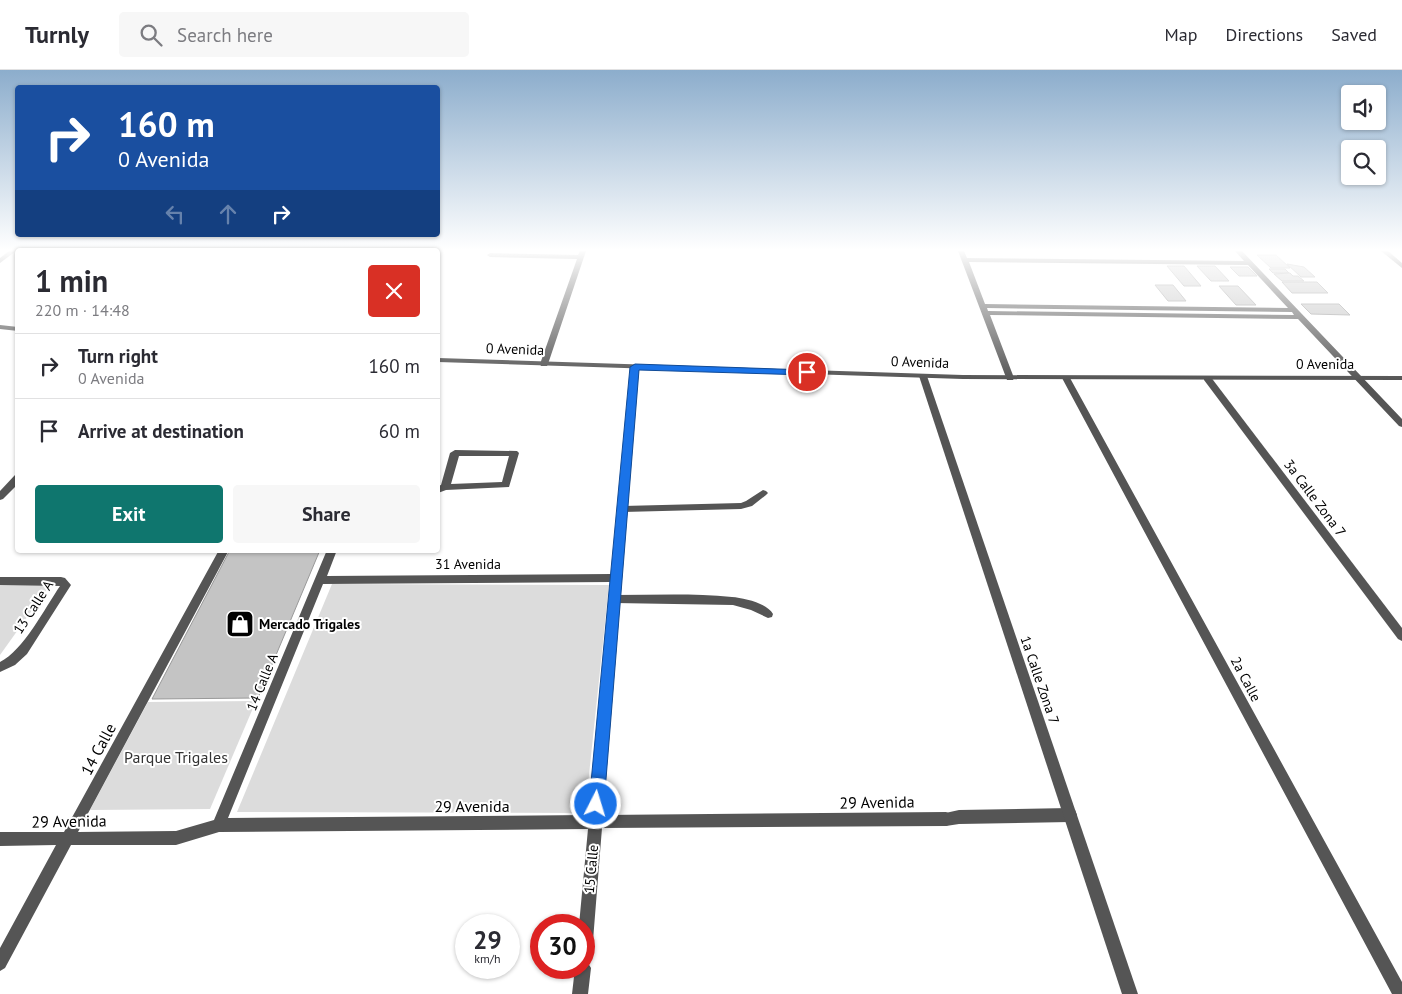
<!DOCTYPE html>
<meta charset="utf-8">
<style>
:root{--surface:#fff;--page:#f7f7f7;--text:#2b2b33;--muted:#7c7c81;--line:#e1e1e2;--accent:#0f766e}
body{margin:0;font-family:"PT Sans",sans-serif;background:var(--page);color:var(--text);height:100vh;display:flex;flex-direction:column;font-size:19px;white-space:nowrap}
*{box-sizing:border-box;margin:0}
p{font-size:16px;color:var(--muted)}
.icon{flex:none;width:28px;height:28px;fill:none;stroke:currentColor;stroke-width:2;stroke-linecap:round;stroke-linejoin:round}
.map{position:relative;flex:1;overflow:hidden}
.panel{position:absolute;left:15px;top:178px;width:425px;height:305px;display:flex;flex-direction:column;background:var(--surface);border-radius:5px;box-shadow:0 1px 4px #0004}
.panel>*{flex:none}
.hud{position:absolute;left:15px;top:15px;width:425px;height:152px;border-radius:5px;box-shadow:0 1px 4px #0004;background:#1a4fa0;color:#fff;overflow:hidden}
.buttons{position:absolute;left:1341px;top:15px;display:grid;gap:10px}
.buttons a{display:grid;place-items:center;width:45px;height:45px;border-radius:5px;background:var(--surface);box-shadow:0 1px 4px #0004;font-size:25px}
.speed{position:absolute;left:455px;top:844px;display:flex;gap:10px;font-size:25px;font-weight:700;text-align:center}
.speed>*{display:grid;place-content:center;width:65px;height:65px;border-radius:50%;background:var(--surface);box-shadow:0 1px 4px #0004;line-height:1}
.speed small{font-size:12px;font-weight:400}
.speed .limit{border:8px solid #d22;background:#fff;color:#111}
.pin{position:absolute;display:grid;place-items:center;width:42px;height:42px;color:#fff;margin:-21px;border:2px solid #fff;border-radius:50%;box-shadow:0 1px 5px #0007}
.me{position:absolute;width:55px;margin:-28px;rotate:5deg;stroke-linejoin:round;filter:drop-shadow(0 0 4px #0008)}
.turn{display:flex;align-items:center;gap:18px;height:105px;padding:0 20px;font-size:22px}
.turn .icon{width:65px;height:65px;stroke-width:2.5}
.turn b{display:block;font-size:35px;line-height:42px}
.lanes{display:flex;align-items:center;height:48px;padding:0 20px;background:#0003;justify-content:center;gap:25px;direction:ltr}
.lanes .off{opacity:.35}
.round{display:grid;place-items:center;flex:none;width:52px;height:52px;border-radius:5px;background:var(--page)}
.headline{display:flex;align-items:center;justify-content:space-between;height:85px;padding:0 20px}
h1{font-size:30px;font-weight:700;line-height:38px}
.cta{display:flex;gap:10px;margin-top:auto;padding:10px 20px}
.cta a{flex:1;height:58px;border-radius:5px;background:var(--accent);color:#fff;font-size:20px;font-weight:700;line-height:58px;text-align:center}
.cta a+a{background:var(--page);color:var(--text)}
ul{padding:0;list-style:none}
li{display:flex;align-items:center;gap:15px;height:65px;padding:0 20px;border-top:1px solid var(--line)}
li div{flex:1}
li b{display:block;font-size:19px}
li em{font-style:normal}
header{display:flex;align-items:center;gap:30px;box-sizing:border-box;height:70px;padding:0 25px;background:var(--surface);border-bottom:1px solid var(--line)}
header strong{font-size:24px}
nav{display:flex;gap:28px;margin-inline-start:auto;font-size:18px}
.search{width:350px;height:45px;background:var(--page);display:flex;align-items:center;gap:12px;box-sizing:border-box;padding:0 18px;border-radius:5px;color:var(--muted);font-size:19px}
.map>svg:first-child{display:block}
.green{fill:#dcdcdc}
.building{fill:#c4c4c4;stroke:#999}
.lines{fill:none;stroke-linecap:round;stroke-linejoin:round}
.service{fill:#555;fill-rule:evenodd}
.pedestrian{fill:#555;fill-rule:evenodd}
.minor{fill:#555;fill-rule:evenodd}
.tertiary{fill:#555;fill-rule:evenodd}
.route{fill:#1a73e8;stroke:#114b97}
.labels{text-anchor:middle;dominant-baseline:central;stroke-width:4;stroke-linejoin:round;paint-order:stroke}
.street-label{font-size:14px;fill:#000;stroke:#fff}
.poi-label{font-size:14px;font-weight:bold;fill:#000;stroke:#fff;text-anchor:start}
.near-street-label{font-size:16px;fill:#000;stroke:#fff}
.near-park-label{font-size:16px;fill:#333;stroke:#fff}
</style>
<header>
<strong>Turnly</strong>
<div class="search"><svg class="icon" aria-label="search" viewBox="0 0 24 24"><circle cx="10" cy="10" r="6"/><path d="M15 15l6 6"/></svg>Search here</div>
<nav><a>Map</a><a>Directions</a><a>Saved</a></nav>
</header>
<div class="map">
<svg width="1402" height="924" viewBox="0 0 1402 924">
<rect width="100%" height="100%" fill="#fff"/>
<!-- green -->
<g class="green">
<polygon points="332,514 609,515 585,743 237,742"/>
<polygon points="0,515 50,515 0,585"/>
<polygon points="256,631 210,739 90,740 148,632"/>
</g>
<!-- building -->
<g class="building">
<polygon points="1257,185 1276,185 1290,198 1271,198"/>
<polygon points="1287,194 1304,197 1315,207 1301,207"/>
<polygon points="1167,196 1184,196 1201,216 1184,216"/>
<polygon points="1197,196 1215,196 1229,211 1211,211"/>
<polygon points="1230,197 1248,197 1257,206 1239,206"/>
<polygon points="1269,199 1285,199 1289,203 1273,203"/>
<polygon points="1290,203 1293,206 1298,206 1304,211 1282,211 1274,204"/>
<polygon points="1282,212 1317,212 1328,223 1292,223"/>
<polygon points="1155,215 1173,215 1186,231 1168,231"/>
<polygon points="1219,216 1238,216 1256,235 1236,235"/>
<polygon points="1301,234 1339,234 1350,245 1311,244"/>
<polygon points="230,480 320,480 258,628 152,629"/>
</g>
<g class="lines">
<!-- service -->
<g class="service">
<polygon points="763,420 766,421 768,423 766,425 752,436 741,439 623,442 618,439 623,436 741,433 746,431"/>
<path d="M 615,525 C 654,525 693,523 732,527 C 744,528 767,533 773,544 L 772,547 L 768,548 L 751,540 L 733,535 L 615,533 L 611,532 L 610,529 L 611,526 Z"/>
</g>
<!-- pedestrian -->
<polygon class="pedestrian" points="1070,738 1075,740 1077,745 1075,750 1070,752 959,754 946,756 941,754 939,749 941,744 959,740"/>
<!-- minor -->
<g class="minor">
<polygon points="9,181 16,181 0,193 0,188"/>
<polygon points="580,181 586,181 548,294 547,296 541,296 540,294 577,189 490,187 487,185 490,183 578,185"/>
<path d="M 958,181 L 964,181 L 967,188 L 1244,191 L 1235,181 L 1242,181 L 1402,349 L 1402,357 L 1399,356 L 1298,249 L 990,245 L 1014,308 L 1013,310 L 1007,310 ZM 969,192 L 1248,195 L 1288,238 L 985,234 ZM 987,238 L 1292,242 L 1294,245 L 988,241 Z"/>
<polygon points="1381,181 1388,181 1402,193 1402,198"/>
<path d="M 632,295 L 638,295 L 639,297 L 603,745 L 946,742 L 951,744 L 953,749 L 951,754 L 946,756 L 602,758 L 592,883 L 589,888 L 584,891 L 584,855 L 579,855 L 588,759 L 219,762 L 176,775 L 71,775 L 5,898 L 0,901 L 0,878 L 56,775 L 0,776 L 0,762 L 64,762 L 219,480 L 229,480 L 78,762 L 176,761 L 214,750 L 327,480 L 337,480 L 327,506 L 612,504 ZM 611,512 L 589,745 L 228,748 L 323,514 Z"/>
<polygon points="920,304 923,304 927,306 1138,924 1122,924 919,306"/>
<polygon points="1063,306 1069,306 1070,308 1402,912 1402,924 1392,924 1062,308"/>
<polygon points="1204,306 1210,306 1402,558 1402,571 1398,569 1204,310"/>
<path d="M 455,380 L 517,381 L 519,383 L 509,417 L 446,420 L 438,423 L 438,416 L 441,415 L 450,383 ZM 459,386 L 509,386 L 502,412 L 451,414 Z"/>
<polygon points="18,404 18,414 3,429 0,430 0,421 15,405"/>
<path d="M 0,507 L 61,507 L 65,508 L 71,515 L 27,584 L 15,595 L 0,602 L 0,592 C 23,581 45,538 60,516 L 0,515 Z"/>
<polygon points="584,891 588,893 591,898 588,924 572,924 575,898 584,898"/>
</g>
<!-- tertiary -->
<g class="tertiary">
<polygon points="0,255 18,257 18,261 0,259"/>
<polygon points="438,288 963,305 1402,306 1402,310 963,309 438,292"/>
</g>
</g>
<!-- sky -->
<linearGradient id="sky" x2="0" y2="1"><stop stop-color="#8cadcc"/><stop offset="0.58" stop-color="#fff"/><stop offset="1" stop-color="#fff" stop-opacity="0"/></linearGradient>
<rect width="1402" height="310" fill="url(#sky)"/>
<!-- route -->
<polygon class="route" points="635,294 807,300 812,302 807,305 639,300 604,734 602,739 596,741 591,739 589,734 630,297"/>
<!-- icons -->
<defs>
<symbol id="shop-square" viewBox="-11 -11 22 22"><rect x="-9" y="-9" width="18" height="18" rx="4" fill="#000" stroke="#fff"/><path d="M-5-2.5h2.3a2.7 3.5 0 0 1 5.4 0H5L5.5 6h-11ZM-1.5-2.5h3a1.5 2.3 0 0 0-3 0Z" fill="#fff"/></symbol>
</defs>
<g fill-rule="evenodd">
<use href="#shop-square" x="224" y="538" width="32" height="32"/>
</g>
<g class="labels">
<!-- street labels -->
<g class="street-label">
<text transform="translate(515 279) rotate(2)">0 Avenida</text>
<text transform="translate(920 292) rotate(2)">0 Avenida</text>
<text x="1325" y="294">0 Avenida</text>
<text transform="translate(1315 428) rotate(53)">3a Calle Zona 7</text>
<text x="468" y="494">31 Avenida</text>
<text transform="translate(33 537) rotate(-57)">13 Calle A</text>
<text transform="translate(1246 609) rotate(62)">2a Calle</text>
<text transform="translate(1040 610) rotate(71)">1a Calle Zona 7</text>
<text transform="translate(262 612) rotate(-68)">14 Calle A</text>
<text transform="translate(591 799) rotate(-85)">15 Calle</text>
</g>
<!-- poi labels -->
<g class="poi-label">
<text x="259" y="554">Mercado Trigales</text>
</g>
<!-- near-street labels -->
<g class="near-street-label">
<text transform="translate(98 679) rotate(-62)">14 Calle</text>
<text transform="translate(877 732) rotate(-1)">29 Avenida</text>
<text x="472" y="736">29 Avenida</text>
<text transform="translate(69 751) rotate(-1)">29 Avenida</text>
</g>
<!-- near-park labels -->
<g class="near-park-label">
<text x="176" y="687">Parque Trigales</text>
</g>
</g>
</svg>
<div class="buttons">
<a><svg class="icon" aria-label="sound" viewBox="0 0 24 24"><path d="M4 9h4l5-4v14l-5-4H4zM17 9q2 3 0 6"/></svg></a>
<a><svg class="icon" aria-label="search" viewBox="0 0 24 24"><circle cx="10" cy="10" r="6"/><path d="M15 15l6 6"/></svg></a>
</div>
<div class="speed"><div>29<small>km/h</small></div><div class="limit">30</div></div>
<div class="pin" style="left:807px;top:302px;background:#d93025"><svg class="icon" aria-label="arrive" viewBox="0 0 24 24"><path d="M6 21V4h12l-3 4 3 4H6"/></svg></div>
<svg class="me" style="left:596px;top:734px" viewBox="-20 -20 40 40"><circle r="17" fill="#1a73e8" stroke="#fff" stroke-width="3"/><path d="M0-11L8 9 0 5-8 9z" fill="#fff"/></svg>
<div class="hud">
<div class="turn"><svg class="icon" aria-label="right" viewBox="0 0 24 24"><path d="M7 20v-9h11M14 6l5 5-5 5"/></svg><div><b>160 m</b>0 Avenida</div></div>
<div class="lanes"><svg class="icon off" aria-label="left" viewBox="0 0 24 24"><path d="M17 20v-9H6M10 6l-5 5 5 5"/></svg><svg class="icon off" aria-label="ahead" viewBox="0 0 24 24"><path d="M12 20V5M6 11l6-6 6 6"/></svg><svg class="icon" aria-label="right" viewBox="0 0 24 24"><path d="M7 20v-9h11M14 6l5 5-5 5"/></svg></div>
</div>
<section class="panel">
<div class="headline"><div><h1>1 min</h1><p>220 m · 14:48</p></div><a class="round" style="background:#d93025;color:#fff"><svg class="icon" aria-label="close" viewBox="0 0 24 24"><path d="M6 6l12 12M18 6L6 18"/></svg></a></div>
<ul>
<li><svg class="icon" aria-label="right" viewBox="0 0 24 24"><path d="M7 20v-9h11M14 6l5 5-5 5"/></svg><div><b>Turn right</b><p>0 Avenida</p></div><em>160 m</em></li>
<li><svg class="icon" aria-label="arrive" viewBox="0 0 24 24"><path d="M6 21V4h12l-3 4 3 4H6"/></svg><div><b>Arrive at destination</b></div><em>60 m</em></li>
</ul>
<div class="cta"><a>Exit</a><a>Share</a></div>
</section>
</div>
